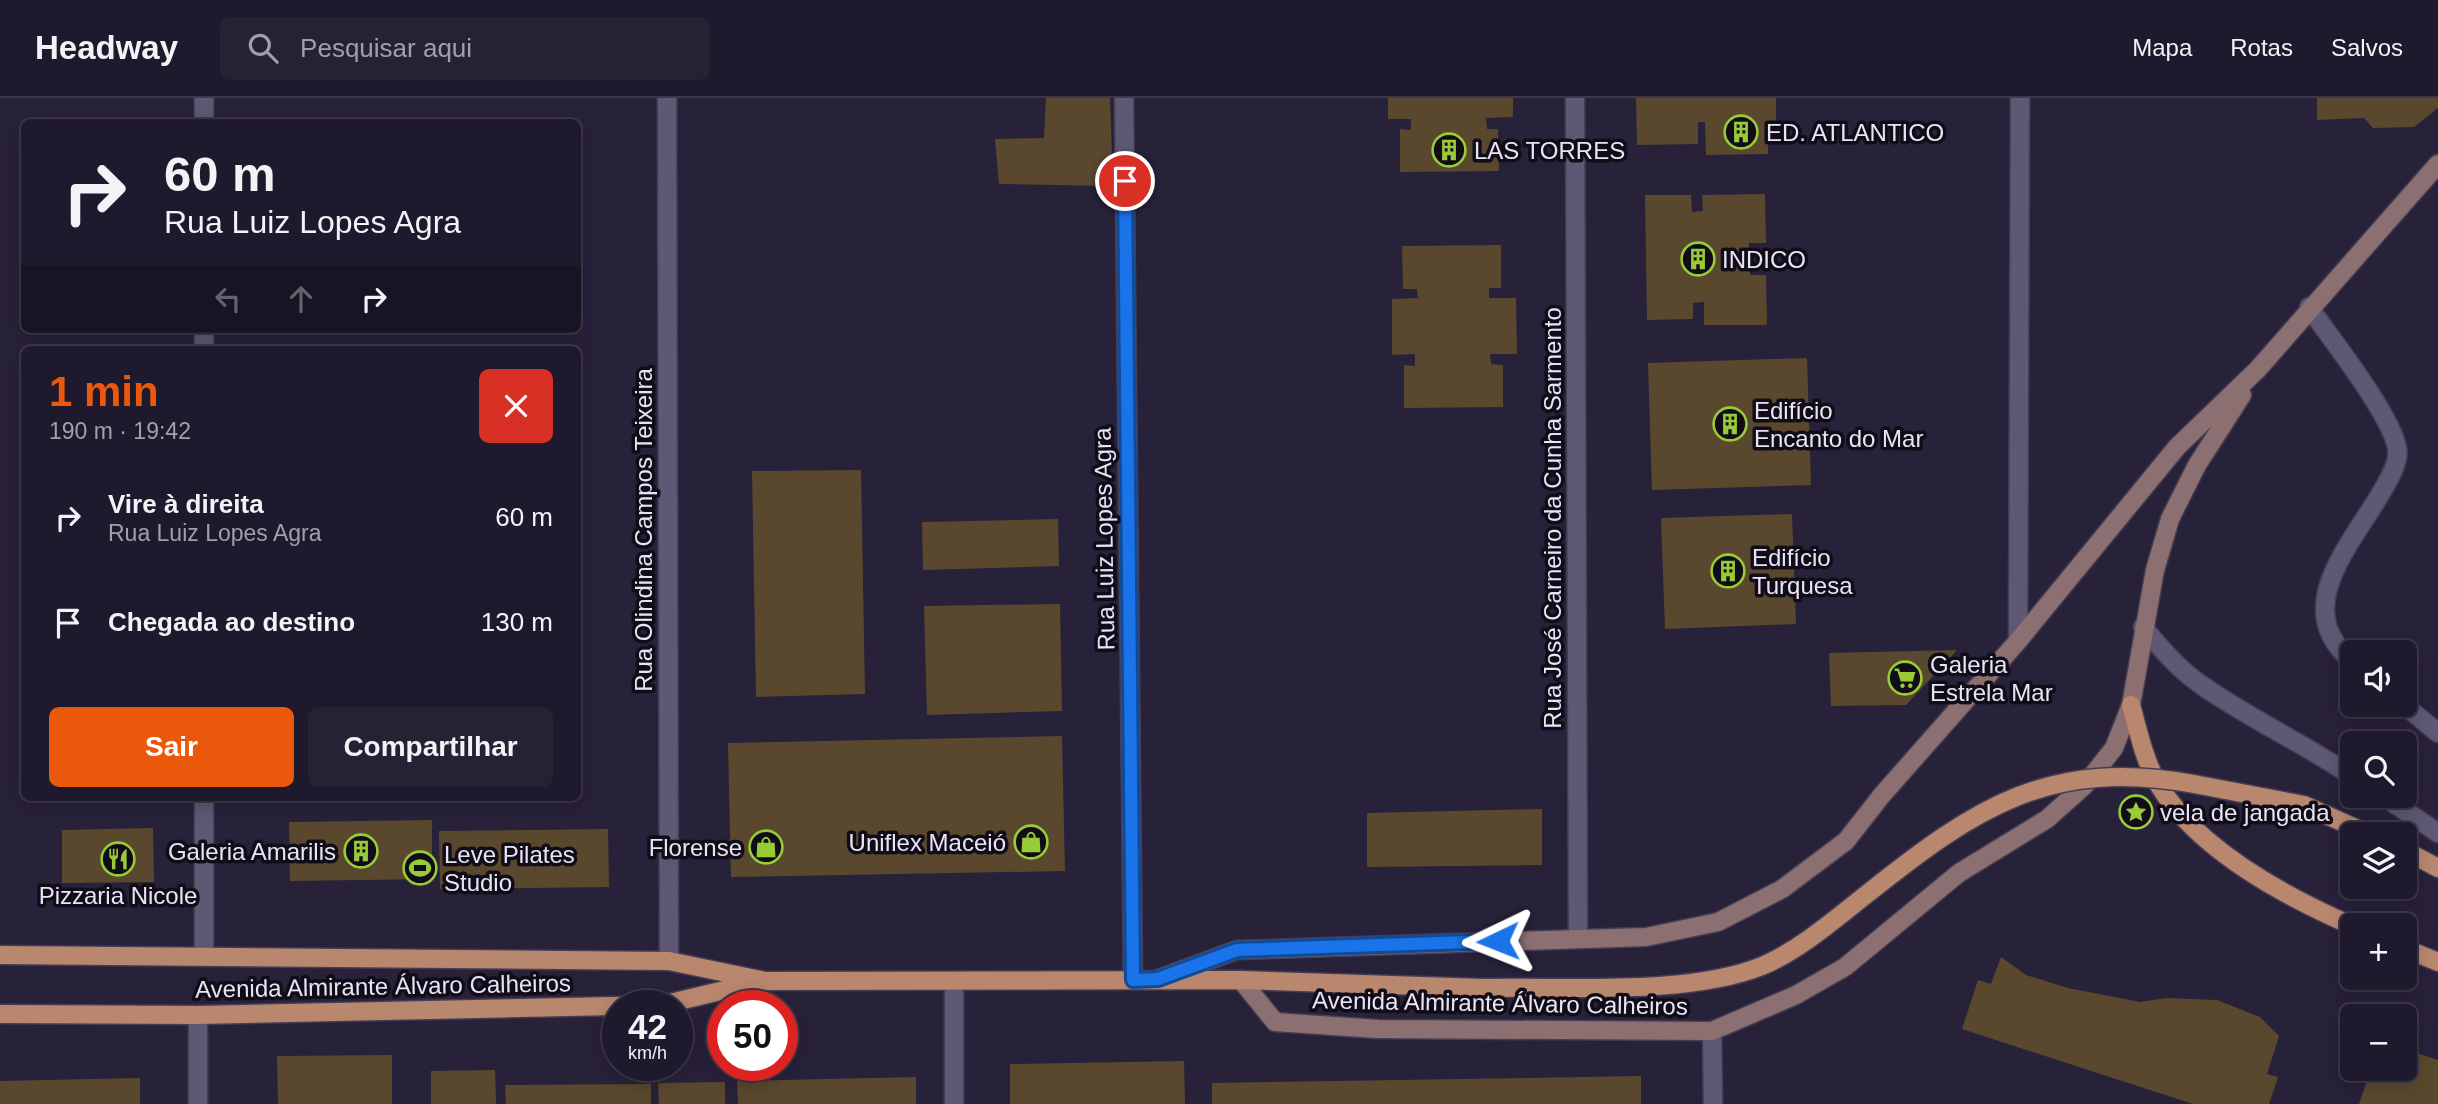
<!DOCTYPE html>
<html lang="pt">
<meta charset="utf-8">
<style>
:root{--surface:#1e192c;--page:#262234;--text:#f1f3f6;--muted:#a1a0a9;--line:#3c3848;--accent:#ea580c}
body{margin:0;font-family:Arial,sans-serif;background:var(--page);color:var(--text);height:100vh;display:flex;flex-direction:column;font-size:26px;white-space:nowrap}
*{box-sizing:border-box;margin:0}
p{font-size:23px;color:var(--muted)}
.icon{flex:none;width:38px;height:38px;fill:none;stroke:currentColor;stroke-width:2;stroke-linecap:round;stroke-linejoin:round}
.map{position:relative;flex:1;overflow:hidden}
.details{position:absolute;left:21px;top:248px;width:560px;height:455px;display:flex;flex-direction:column;background:var(--surface);border-radius:10px;box-shadow:0 4px 18px #0003,0 0 0 2px var(--line)}
.details>*{flex:none}
.banner{position:absolute;left:21px;top:21px;width:560px;height:214px;border-radius:10px;box-shadow:0 4px 18px #0003,0 0 0 2px var(--line);background:#1e192c;color:var(--text);overflow:hidden}
.buttons{position:absolute;left:2340px;top:542px;display:grid;gap:14px}
.buttons a{display:grid;place-items:center;width:77px;height:77px;border-radius:10px;background:var(--surface);box-shadow:0 4px 18px #0003,0 0 0 2px var(--line);font-size:35px}
.speed{position:absolute;left:602px;top:892px;display:flex;gap:14px;font-size:35px;font-weight:700;text-align:center}
.speed>*{display:grid;place-content:center;width:91px;height:91px;border-radius:50%;background:var(--surface);box-shadow:0 4px 18px #0003,0 0 0 2px var(--line);line-height:1}
.speed small{font-size:18px;font-weight:400}
.speed .limit{border:10px solid #d22;background:#fff;color:#111}
.pin{position:absolute;display:grid;place-items:center;width:60px;height:60px;color:#fff;margin:-30px;border:4px solid #fff;border-radius:50%;box-shadow:0 2px 7px #0007}
.me{position:absolute;width:77px;margin:-38px;rotate:268deg;stroke-linejoin:round;filter:drop-shadow(0 0 5px #0008)}
.turn{display:flex;align-items:center;gap:24px;height:147px;padding:0 28px;font-size:32px}
.turn .icon{width:91px;height:91px;stroke-width:2.5}
.turn b{display:block;font-size:49px;line-height:60px}
.lanes{display:flex;align-items:center;height:66px;padding:0 28px;background:#0003;justify-content:center;gap:35px;direction:ltr}
.lanes .off{opacity:.35}
.round{display:grid;place-items:center;flex:none;width:74px;height:74px;border-radius:10px;background:var(--page)}
.headline{display:flex;align-items:center;justify-content:space-between;height:119px;padding:0 28px}
h1{font-size:42px;font-weight:700;line-height:52px;color:var(--accent)}
.button{display:flex;gap:14px;margin-top:auto;padding:14px 28px}
.button a{flex:1;height:80px;border-radius:10px;background:var(--accent);color:#fff;font-size:28px;font-weight:700;line-height:80px;text-align:center}
.button a+a{background:var(--page);color:var(--text)}
ul{padding:0;list-style:none}
li{display:flex;align-items:center;gap:21px;height:105px;padding:0 28px}
li div{flex:1}
li b{display:block;font-size:26px}
li em{font-style:normal}
header{display:flex;align-items:center;gap:42px;box-sizing:border-box;height:98px;padding:0 35px;background:var(--surface);border-bottom:2px solid var(--line)}
header strong{font-size:33px}
nav{display:flex;gap:38px;margin-inline-start:auto;font-size:24px}
.search{width:490px;height:63px;background:var(--page);display:flex;align-items:center;gap:18px;box-sizing:border-box;padding:0 24px;border-radius:10px;color:var(--muted);font-size:26px}
.map>svg:first-child{display:block}
.building{fill:#5a482e}
.lines{fill:none;stroke-linecap:round;stroke-linejoin:round}
.service-casing{stroke:#453e53;stroke-width:21}
.minor-casing{stroke:#453e53;stroke-width:21}
.tertiary-casing{stroke:#453e53;stroke-width:21}
.secondary-casing{stroke:#453e53;stroke-width:21}
.primary-casing{stroke:#453e53;stroke-width:21}
.service{stroke:#5f5875;stroke-width:18}
.minor{stroke:#5f5875;stroke-width:18}
.tertiary{stroke:#5f5875;stroke-width:18}
.secondary{stroke:#8c7071;stroke-width:18}
.primary{stroke:#b9876e;stroke-width:18}
.primary-bridge-casing{stroke:#453e53;stroke-width:21;stroke-linecap:butt}
.primary-bridge{stroke:#b9876e;stroke-width:18}
.route-casing{stroke:#114b97;stroke-width:18}
.route{stroke:#1a73e8;stroke-width:12}
.labels{text-anchor:middle;dominant-baseline:central;stroke-width:7;stroke-linejoin:round;paint-order:stroke}
.poi-label{font-size:24px;fill:#e8e4f5;stroke:#100d18;text-anchor:start}
.street-label{font-size:24px;fill:#e8e4f5;stroke:#100d18}
</style>
<header>
<strong>Headway</strong>
<div class="search"><svg class="icon" aria-label="search" viewBox="0 0 24 24"><circle cx="10" cy="10" r="6"/><path d="M15 15l6 6"/></svg>Pesquisar aqui</div>
<nav><a>Mapa</a><a>Rotas</a><a>Salvos</a></nav>
</header>
<div class="map">
<svg width="2438" height="1006" viewBox="0 0 2438 1006">
<rect width="100%" height="100%" fill="#28213a"/>
<!-- building -->
<g class="building">
<polygon points="1046,0 1110,0 1113,88 999,86 995,41 1044,40"/>
<polygon points="1388,0 1513,0 1513,19 1486,20 1487,31 1498,31 1499,73 1400,74 1400,31 1411,32 1411,21 1388,21"/>
<polygon points="1636,0 1776,0 1776,45 1768,45 1768,56 1706,57 1705,24 1698,24 1698,46 1637,47"/>
<polygon points="2317,0 2438,0 2438,10 2414,29 2373,30 2364,20 2317,22"/>
<polygon points="1765,96 1766,145 1749,145 1750,177 1766,177 1767,227 1704,227 1704,204 1693,205 1693,221 1647,222 1645,97 1691,97 1692,114 1703,113 1702,97"/>
<polygon points="1501,147 1501,190 1489,190 1489,200 1516,200 1517,256 1490,256 1491,266 1503,267 1503,309 1404,310 1404,267 1415,268 1415,256 1392,257 1392,201 1418,200 1417,191 1403,191 1402,148"/>
<polygon points="1807,260 1811,387 1652,392 1648,265"/>
<polygon points="861,372 865,596 756,599 752,373"/>
<polygon points="1792,416 1796,526 1665,531 1661,420"/>
<polygon points="1058,421 1059,468 923,472 922,424"/>
<polygon points="1060,506 1062,613 927,617 924,508"/>
<polygon points="1957,552 1906,607 1831,608 1829,555"/>
<polygon points="1062,638 1065,773 731,779 728,645"/>
<polygon points="1542,711 1542,767 1367,769 1367,715"/>
<polygon points="432,722 432,781 290,783 289,724"/>
<polygon points="153,730 154,784 62,785 62,732"/>
<polygon points="608,731 609,789 440,791 439,733"/>
<polygon points="2001,859 2026,877 2068,890 2140,904 2166,900 2217,902 2260,919 2279,938 2267,976 2278,979 2269,1006 2193,1006 1962,931 1978,882 1991,886"/>
<polygon points="2404,951 2438,962 2438,1006 2359,1006 2371,971 2404,971"/>
<polygon points="392,957 392,1006 278,1006 277,958"/>
<polygon points="1184,963 1185,1006 1010,1006 1010,966"/>
<polygon points="495,972 496,1006 431,1006 431,973"/>
<polygon points="1641,978 1641,1006 1212,1006 1212,985"/>
<polygon points="916,979 916,1006 738,1006 737,983"/>
<polygon points="140,980 140,1006 0,1006 0,983"/>
<polygon points="725,984 725,1006 659,1006 658,985"/>
<polygon points="651,986 651,1006 506,1006 505,987"/>
</g>
<g class="lines">
<defs>
<g id="service">
<path d="M 2309,209 C 2331,241 2391,316 2397,350 C 2400,364 2388,383 2381,395 C 2350,448 2290,511 2352,563"/>
<polyline points="2404,607 2438,635"/>
</g>
<g id="minor">
<polyline points="204,0 204,24"/>
<polyline points="667,0 669,863"/>
<polyline points="1124,0 1133,882"/>
<polyline points="1575,0 1578,840"/>
<polyline points="204,231 204,252"/>
<polyline points="2018,543 2020,0"/>
<polyline points="204,700 204,857"/>
<polyline points="954,883 954,1006"/>
<polyline points="198,917 198,1006"/>
<polyline points="1712,933 1713,1006"/>
</g>
<g id="tertiary">
<path d="M 2143,529 C 2160,549 2178,571 2200,586 C 2248,620 2303,645 2352,678"/>
<polyline points="2383,698 2438,735"/>
</g>
<g id="secondary">
<polyline points="1158,881 1237,852 1646,839 1718,824 1782,791 1846,743 1882,697 2018,543 2177,349 2258,271 2438,66"/>
<polyline points="1241,882 1275,924 1378,931 1712,933 1796,897 1845,869 1959,775 2047,721 2084,688 2114,650 2131,607 2155,472 2170,421 2197,367 2242,297"/>
</g>
<g id="primary">
<path d="M 2131,607 C 2138,632 2144,661 2157,684 C 2195,750 2284,798 2353,828"/>
<polyline points="2194,686 2304,707 2371,737"/>
<polyline points="2404,752 2438,770"/>
<polyline points="2404,850 2438,864"/>
<polyline points="0,857 669,863 765,883 1241,882 1483,890"/>
<polyline points="0,916 198,917 662,907 758,884"/>
</g>
</defs>
<!-- service casing -->
<use href="#service" class="service-casing"/>
<!-- minor casing -->
<use href="#minor" class="minor-casing"/>
<!-- tertiary casing -->
<use href="#tertiary" class="tertiary-casing"/>
<!-- secondary casing -->
<use href="#secondary" class="secondary-casing"/>
<!-- primary casing -->
<use href="#primary" class="primary-casing"/>
<!-- service -->
<use href="#service" class="service"/>
<!-- minor -->
<use href="#minor" class="minor"/>
<!-- tertiary -->
<use href="#tertiary" class="tertiary"/>
<!-- secondary -->
<use href="#secondary" class="secondary"/>
<!-- primary -->
<use href="#primary" class="primary"/>
<defs>
<path id="primary-bridge" d="M 1483,890 C 1565,888 1687,898 1762,868 C 1800,852 1835,821 1867,796 C 1976,709 2049,660 2194,686"/>
</defs>
<!-- primary-bridge casing -->
<use href="#primary-bridge" class="primary-bridge-casing"/>
<!-- primary-bridge -->
<use href="#primary-bridge" class="primary-bridge"/>
</g>
<g class="lines">
<defs>
<polyline id="route" points="1125,83 1133,882 1158,881 1237,852 1498,843"/>
</defs>
<!-- route casing -->
<use href="#route" class="route-casing"/>
<!-- route -->
<use href="#route" class="route"/>
</g>
<!-- icons -->
<defs>
<symbol id="building-ring" viewBox="-11 -11 22 22"><circle r="9.5" fill="#100d18" stroke="#99cb36" stroke-width="1.5"/><path d="M-4-6H4V6H1V3H-1V6H-4ZM-2.5-4.3h1.7v1.8h-1.7ZM.8-4.3h1.7v1.8H.8ZM-2.5-1h1.7V.8h-1.7ZM.8-1h1.7V.8H.8Z" fill="#99cb36"/></symbol>
<symbol id="supermarket-ring" viewBox="-11 -11 22 22"><circle r="9.5" fill="#100d18" stroke="#99cb36" stroke-width="1.5"/><path d="M-6-5.5h2.5l.6 2H6L4.5 2H-2.5L-4.4-4H-6ZM-1.5 3.2a1.3 1.3 0 1 0 .1 0ZM3 3.2a1.3 1.3 0 1 0 .1 0Z" fill="#99cb36"/></symbol>
<symbol id="sight-ring" viewBox="-11 -11 22 22"><circle r="9.5" fill="#100d18" stroke="#99cb36" stroke-width="1.5"/><path d="M0-6L1.8-2.2L6-1.7L2.9 1.2L3.7 5.4L0 3.3L-3.7 5.4L-2.9 1.2L-6-1.7L-1.8-2.2Z" fill="#99cb36"/></symbol>
<symbol id="shop-ring" viewBox="-11 -11 22 22"><circle r="9.5" fill="#100d18" stroke="#99cb36" stroke-width="1.5"/><path d="M-5-2.5h2.3a2.7 3.5 0 0 1 5.4 0H5L5.5 6h-11ZM-1.5-2.5h3a1.5 2.3 0 0 0-3 0Z" fill="#99cb36"/></symbol>
<symbol id="restaurant-ring" viewBox="-11 -11 22 22"><circle r="9.5" fill="#100d18" stroke="#99cb36" stroke-width="1.5"/><path d="M-5-6h1v4h1v-4h1v4h1v-4h1v5L-1.5 .5V6h-2V.5L-5-1ZM5-6V6H3V1.5H1.5Q1.5-4 5-6Z" fill="#99cb36"/></symbol>
<symbol id="stadium-ring" viewBox="-11 -11 22 22"><circle r="9.5" fill="#100d18" stroke="#99cb36" stroke-width="1.5"/><path d="M0-5a6.5 5 0 1 0 0 10a6.5 5 0 1 0 0-10ZM-3.5-1.8h7v3.6h-7Z" fill="#99cb36"/></symbol>
</defs>
<g fill-rule="evenodd">
<use href="#building-ring" x="1722" y="15" width="38" height="38"/>
<use href="#building-ring" x="1430" y="33" width="38" height="38"/>
<use href="#building-ring" x="1679" y="142" width="38" height="38"/>
<use href="#building-ring" x="1711" y="307" width="38" height="38"/>
<use href="#building-ring" x="1709" y="454" width="38" height="38"/>
<use href="#supermarket-ring" x="1886" y="561" width="38" height="38"/>
<use href="#sight-ring" x="2117" y="695" width="38" height="38"/>
<use href="#shop-ring" x="1012" y="725" width="38" height="38"/>
<use href="#shop-ring" x="747" y="730" width="38" height="38"/>
<use href="#building-ring" x="342" y="734" width="38" height="38"/>
<use href="#restaurant-ring" x="99" y="742" width="38" height="38"/>
<use href="#stadium-ring" x="401" y="751" width="38" height="38"/>
</g>
<g class="labels">
<!-- poi labels -->
<g class="poi-label">
<text x="1766" y="34">ED. ATLANTICO</text>
<text x="1474" y="52">LAS TORRES</text>
<text x="1722" y="161">INDICO</text>
<text x="1754" y="312">Edifício<tspan x="1754" dy="28">Encanto do Mar</tspan></text>
<text x="1752" y="459">Edifício<tspan x="1752" dy="28">Turquesa</tspan></text>
<text x="1930" y="566">Galeria<tspan x="1930" dy="28">Estrela Mar</tspan></text>
<text x="2160" y="714">vela de jangada</text>
<text x="1006" y="744" text-anchor="end">Uniflex Maceió</text>
<text x="742" y="749" text-anchor="end">Florense</text>
<text x="336" y="753" text-anchor="end">Galeria Amarilis</text>
<text x="444" y="756">Leve Pilates<tspan x="444" dy="28">Studio</tspan></text>
<text x="118" y="797" text-anchor="middle">Pizzaria Nicole</text>
</g>
<!-- street labels -->
<g class="street-label">
<text transform="translate(1552 420) rotate(-90)">Rua José Carneiro da Cunha Sarmento</text>
<text transform="translate(643 432) rotate(-90)">Rua Olindina Campos Teixeira</text>
<text transform="translate(1104 441) rotate(-91)">Rua Luiz Lopes Agra</text>
<text transform="translate(383 888) rotate(-1)">Avenida Almirante Álvaro Calheiros</text>
<text transform="translate(1500 905) rotate(1)">Avenida Almirante Álvaro Calheiros</text>
</g>
</g>
</svg>
<div class="buttons">
<a><svg class="icon" aria-label="sound" viewBox="0 0 24 24"><path d="M4 9h4l5-4v14l-5-4H4zM17 9q2 3 0 6"/></svg></a>
<a><svg class="icon" aria-label="search" viewBox="0 0 24 24"><circle cx="10" cy="10" r="6"/><path d="M15 15l6 6"/></svg></a>
<a><svg class="icon" aria-label="layers" viewBox="0 0 24 24"><path d="M12 4l9 5-9 5-9-5zM3 14l9 5 9-5"/></svg></a>
<a>+</a>
<a>−</a>
</div>
<div class="speed"><div>42<small>km/h</small></div><div class="limit">50</div></div>
<div class="pin" style="left:1125px;top:83px;background:#d93025"><svg class="icon" aria-label="arrive" viewBox="0 0 24 24"><path d="M6 21V4h12l-3 4 3 4H6"/></svg></div>
<svg class="me" style="left:1498px;top:843px" viewBox="-20 -20 40 40"><path d="M0-17L14 15 0 8-14 15z" fill="#1a73e8" stroke="#fff" stroke-width="4"/></svg>
<div class="banner">
<div class="turn"><svg class="icon" aria-label="right" viewBox="0 0 24 24"><path d="M7 20v-9h11M14 6l5 5-5 5"/></svg><div><b>60 m</b>Rua Luiz Lopes Agra</div></div>
<div class="lanes"><svg class="icon off" aria-label="left" viewBox="0 0 24 24"><path d="M17 20v-9H6M10 6l-5 5 5 5"/></svg><svg class="icon off" aria-label="ahead" viewBox="0 0 24 24"><path d="M12 20V5M6 11l6-6 6 6"/></svg><svg class="icon" aria-label="right" viewBox="0 0 24 24"><path d="M7 20v-9h11M14 6l5 5-5 5"/></svg></div>
</div>
<section class="details">
<div class="headline"><div><h1>1 min</h1><p>190 m · 19:42</p></div><a class="round" style="background:#d93025;color:#fff"><svg class="icon" aria-label="close" viewBox="0 0 24 24"><path d="M6 6l12 12M18 6L6 18"/></svg></a></div>
<ul>
<li><svg class="icon" aria-label="right" viewBox="0 0 24 24"><path d="M7 20v-9h11M14 6l5 5-5 5"/></svg><div><b>Vire à direita</b><p>Rua Luiz Lopes Agra</p></div><em>60 m</em></li>
<li><svg class="icon" aria-label="arrive" viewBox="0 0 24 24"><path d="M6 21V4h12l-3 4 3 4H6"/></svg><div><b>Chegada ao destino</b></div><em>130 m</em></li>
</ul>
<div class="button"><a>Sair</a><a>Compartilhar</a></div>
</section>
</div>
